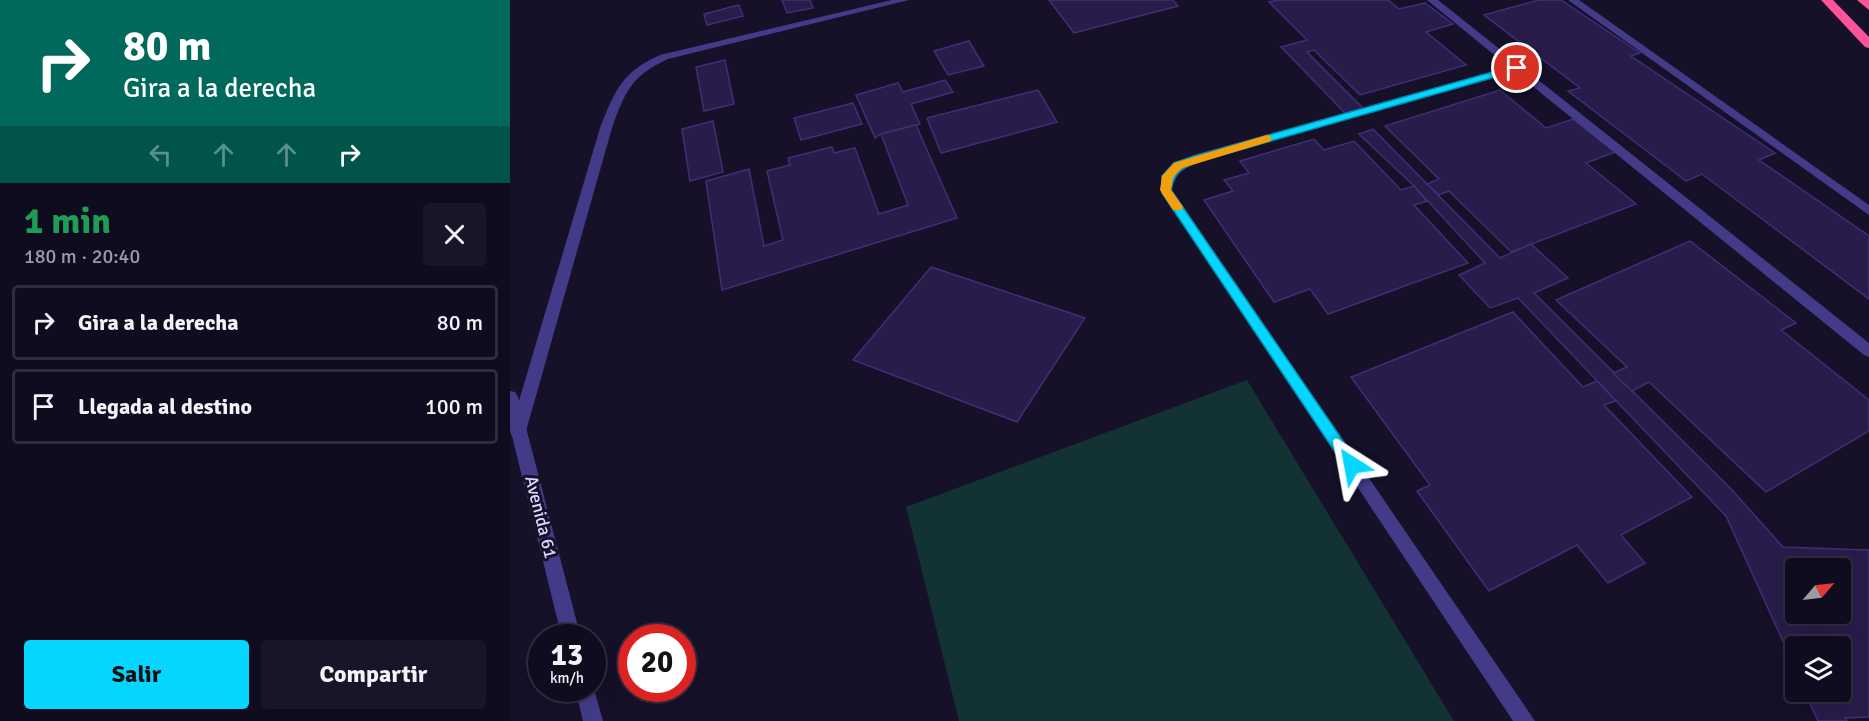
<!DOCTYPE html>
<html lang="es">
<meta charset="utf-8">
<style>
:root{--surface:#100c1f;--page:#191528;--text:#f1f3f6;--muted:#9c9ba4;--line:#302c3d;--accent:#04d6ff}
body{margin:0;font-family:Signika,sans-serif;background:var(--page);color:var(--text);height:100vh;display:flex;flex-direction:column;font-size:22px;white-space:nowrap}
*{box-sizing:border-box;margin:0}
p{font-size:20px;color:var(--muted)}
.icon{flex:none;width:33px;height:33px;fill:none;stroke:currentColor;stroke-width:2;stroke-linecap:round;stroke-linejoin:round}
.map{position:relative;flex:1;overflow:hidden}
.drawer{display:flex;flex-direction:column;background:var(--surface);width:510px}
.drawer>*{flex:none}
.top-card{background:#00695c;color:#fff;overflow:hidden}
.needle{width:39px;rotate:62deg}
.tools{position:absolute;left:1275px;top:558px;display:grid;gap:12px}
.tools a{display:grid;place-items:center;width:66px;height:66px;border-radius:6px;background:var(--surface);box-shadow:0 6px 24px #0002,0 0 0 2px var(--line);font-size:30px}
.speed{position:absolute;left:18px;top:624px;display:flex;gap:12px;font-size:30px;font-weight:700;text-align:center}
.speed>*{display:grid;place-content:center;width:78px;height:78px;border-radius:50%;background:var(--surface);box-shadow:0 6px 24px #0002,0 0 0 2px var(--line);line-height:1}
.speed small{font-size:15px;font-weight:400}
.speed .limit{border:9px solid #d22;background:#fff;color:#111}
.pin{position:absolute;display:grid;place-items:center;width:51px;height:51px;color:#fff;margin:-26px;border:3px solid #fff;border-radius:50%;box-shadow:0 2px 6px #0007}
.me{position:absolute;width:66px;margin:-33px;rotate:326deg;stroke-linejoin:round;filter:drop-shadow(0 0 4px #0008)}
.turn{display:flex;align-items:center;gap:21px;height:126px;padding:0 24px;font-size:27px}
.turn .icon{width:78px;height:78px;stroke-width:2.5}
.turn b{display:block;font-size:42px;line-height:51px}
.lanes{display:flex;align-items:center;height:57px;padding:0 24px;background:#0003;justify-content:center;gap:30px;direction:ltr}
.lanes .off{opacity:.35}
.round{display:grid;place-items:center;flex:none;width:63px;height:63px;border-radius:6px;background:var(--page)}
.summary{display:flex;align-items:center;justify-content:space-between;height:102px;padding:0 24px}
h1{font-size:36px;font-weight:700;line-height:45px;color:#1e9e55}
.cta{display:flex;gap:12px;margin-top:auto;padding:12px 24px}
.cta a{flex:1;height:69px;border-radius:6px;background:var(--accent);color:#111;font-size:24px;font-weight:700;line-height:69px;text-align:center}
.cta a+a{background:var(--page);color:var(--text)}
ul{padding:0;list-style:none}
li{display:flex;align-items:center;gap:18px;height:75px;margin:0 12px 9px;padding:0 12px;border:3px solid var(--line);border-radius:6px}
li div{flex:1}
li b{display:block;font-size:22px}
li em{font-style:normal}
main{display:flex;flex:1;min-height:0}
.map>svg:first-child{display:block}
.green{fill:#133233}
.building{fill:#281c4a;stroke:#412e76;stroke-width:1.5;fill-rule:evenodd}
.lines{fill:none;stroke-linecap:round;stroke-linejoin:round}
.lane{fill:#433b88;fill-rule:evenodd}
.street{fill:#433b88;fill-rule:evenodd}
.highway{fill:#ff539a;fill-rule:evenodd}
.route{fill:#04d6ff;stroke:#038ba6;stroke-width:1.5}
.slow{fill:#f59e0b}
.labels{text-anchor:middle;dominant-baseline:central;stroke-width:6;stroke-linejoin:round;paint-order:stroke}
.street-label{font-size:18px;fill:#dfd8ff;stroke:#161029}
</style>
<main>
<section class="drawer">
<div class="top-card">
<div class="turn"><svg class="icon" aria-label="right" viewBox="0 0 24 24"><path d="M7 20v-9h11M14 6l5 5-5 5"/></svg><div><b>80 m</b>Gira a la derecha</div></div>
<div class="lanes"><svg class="icon off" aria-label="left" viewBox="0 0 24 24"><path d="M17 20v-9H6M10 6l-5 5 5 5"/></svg><svg class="icon off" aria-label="ahead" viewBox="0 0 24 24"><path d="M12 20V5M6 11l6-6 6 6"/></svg><svg class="icon off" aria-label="ahead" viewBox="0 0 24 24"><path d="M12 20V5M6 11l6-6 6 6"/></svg><svg class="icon" aria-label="right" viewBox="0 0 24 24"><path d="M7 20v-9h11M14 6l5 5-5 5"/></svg></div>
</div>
<div class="summary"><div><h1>1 min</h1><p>180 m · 20:40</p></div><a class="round"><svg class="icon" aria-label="close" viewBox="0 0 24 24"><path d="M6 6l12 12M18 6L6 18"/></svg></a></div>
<ul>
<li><svg class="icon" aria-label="right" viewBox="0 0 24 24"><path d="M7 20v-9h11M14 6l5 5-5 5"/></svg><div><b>Gira a la derecha</b></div><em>80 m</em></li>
<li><svg class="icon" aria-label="arrive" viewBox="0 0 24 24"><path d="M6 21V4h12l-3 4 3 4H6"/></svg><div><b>Llegada al destino</b></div><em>100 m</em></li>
</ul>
<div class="cta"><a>Salir</a><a>Compartir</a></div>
</section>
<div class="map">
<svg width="1359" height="721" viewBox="0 0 1359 721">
<rect width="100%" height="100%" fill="#161029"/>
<!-- green -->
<polygon class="green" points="737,380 944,721 449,721 396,507"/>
<!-- building -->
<g class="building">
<polygon points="272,0 300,0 303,8 277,13"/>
<polygon points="539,0 663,0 668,6 564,33"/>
<polygon points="768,0 878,0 889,9 915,3 943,24 916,32 956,65 850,95 804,50 797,52 853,108 835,113 771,47 797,40 759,2"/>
<polygon points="1029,0 1051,0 1130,53 1121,56 1265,153 1249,160 1359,236 1359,299 1192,174 1176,181 1058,91 1070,88 974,15"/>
<polygon points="229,5 233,16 197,25 194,14"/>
<polygon points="459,41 474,66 438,75 424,51"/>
<polygon points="215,60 224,104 194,111 186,67"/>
<polygon points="435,80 443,92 401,104 410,124 371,134 365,138 346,95 388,83 393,92"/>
<polygon points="528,90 547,122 431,153 417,118"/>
<polygon points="990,90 1036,128 1063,119 1105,152 1076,163 1126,204 1001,252 939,191 929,195 917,184 929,179 875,126"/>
<polygon points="343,103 352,124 291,140 284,118"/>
<polygon points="203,121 213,172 180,181 172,129"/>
<polygon points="406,125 447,218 212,290 196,181 239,169 254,246 273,240 257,171 280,165 278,158 322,147 324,153 345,148 369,214 398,205 371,134"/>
<path d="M 863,129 L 990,258 L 1021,244 L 1058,278 L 1024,293 L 1222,490 L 1273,547 L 1359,550 L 1359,717 L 1335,718 L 1337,721 L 1308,721 L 1295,692 L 1330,692 L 1330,646 L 1286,646 L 1286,670 L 1216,516 L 1008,298 L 980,308 L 949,275 L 975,263 L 904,186 L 849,134 ZM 1286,568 L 1330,568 L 1330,614 L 1286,614 Z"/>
<polygon points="804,139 814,150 844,141 891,190 904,186 917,201 904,205 958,263 818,314 800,289 764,302 694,200 723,191 714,180 739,173 730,161"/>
<polygon points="1180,241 1286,323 1271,330 1359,400 1359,431 1256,492 1139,382 1122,391 1103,373 1117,367 1046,300"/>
<polygon points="421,267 575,318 507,422 343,360"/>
<polygon points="1003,312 1073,387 1087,381 1106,401 1094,405 1182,497 1111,535 1135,563 1098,583 1067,545 979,591 907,491 920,485 841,377"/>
</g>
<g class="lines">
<!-- lane -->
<g class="lane">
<path d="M 382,0 L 399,0 L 158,59 C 121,76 115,92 102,128 L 16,431 L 14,436 L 8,438 L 2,436 L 0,431 L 90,128 C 105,90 112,72 150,55 Z"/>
<path d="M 917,0 L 928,0 L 1359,343 L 1359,357 L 1354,355 L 1005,72 L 692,161 C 676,167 666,171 662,190 L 1025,721 L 1003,721 L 650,190 C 654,169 665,163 684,155 L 999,67 Z"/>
<polygon points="1058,0 1069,0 1359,205 1359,215"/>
</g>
<!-- street -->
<g class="street">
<polygon points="0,391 5,392 8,397 71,638 52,638 0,428"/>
<polygon points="82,682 93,721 73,721 65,688 82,688"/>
</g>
<!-- highway -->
<g class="highway">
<polygon points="1311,0 1323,0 1359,37 1359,48 1355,47"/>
<polygon points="1347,0 1359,0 1359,10"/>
</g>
</g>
<!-- route -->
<path class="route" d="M 1007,65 L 1012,68 L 1010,70 L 691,161 C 674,167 664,170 661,190 L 847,461 L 850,465 L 847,470 L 842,472 L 837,470 L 652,193 L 652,176 L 664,163 L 684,156 Z"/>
<!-- slow -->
<polygon class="slow" points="757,135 761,136 761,141 672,168 663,177 661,190 673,207 672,210 663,210 650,190 652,176 664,163"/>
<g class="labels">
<!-- street labels -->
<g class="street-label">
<text transform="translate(31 517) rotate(76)">Avenida 61</text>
</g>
</g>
</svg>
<div class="tools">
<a><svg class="needle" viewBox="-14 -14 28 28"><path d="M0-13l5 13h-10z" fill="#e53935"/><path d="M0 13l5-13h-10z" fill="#9c9ba4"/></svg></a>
<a><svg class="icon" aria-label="layers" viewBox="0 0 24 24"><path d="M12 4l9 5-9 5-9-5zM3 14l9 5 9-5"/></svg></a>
</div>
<div class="speed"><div>13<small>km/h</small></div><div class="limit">20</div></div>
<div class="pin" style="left:1007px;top:68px;background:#d93025"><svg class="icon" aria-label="arrive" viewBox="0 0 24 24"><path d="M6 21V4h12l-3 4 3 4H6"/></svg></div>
<svg class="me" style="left:842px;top:465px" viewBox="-20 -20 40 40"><path d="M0-17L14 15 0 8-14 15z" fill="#04d6ff" stroke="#fff" stroke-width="4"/></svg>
</div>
</main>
